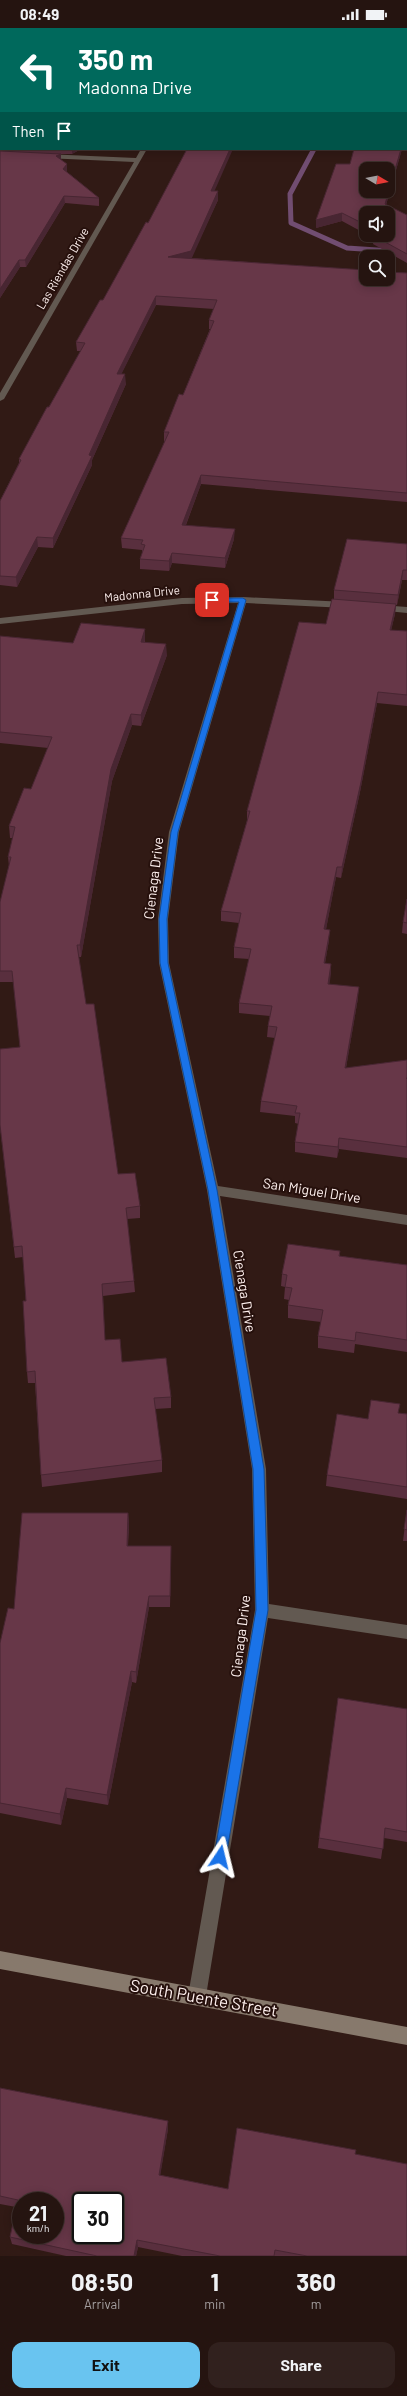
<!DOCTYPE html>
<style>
:root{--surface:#251410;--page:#31211e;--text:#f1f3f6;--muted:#a39e9f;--line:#423330;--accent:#69c4f0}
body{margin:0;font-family:Barlow,sans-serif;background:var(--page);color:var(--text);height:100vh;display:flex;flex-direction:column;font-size:15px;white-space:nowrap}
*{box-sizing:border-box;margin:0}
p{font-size:13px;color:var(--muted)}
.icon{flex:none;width:22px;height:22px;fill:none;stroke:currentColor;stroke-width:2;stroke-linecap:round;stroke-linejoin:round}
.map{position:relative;height:2228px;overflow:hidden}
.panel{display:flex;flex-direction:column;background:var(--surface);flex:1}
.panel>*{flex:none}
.banner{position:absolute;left:0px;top:0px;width:407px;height:122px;box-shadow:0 2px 10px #0003,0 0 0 1px var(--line);background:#00695c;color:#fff;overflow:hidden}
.needle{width:26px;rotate:100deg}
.tools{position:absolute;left:359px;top:134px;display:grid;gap:8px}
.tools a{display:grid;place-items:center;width:36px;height:36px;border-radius:8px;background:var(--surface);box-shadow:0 2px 10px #0003,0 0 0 1px var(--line);font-size:20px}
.speed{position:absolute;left:12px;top:2164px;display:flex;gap:8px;font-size:20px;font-weight:700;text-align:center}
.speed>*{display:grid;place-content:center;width:52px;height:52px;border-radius:50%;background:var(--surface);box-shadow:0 2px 10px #0003,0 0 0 1px var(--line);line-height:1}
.speed small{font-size:10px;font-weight:400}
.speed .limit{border:2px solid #111;border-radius:6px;background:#fff;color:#111}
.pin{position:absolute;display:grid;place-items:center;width:34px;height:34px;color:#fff;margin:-17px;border-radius:8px;box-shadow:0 2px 6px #0006}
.me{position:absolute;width:44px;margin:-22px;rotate:10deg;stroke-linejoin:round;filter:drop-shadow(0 0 3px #0008)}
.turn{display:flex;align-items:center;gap:14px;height:84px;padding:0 12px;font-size:18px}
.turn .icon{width:52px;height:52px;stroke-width:2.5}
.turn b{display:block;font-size:28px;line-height:34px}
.then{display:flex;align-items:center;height:38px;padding:0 12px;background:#0003;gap:8px;font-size:15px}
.eta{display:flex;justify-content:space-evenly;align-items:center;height:68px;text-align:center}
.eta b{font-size:24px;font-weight:700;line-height:28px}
.button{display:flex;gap:8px;margin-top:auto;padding:8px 12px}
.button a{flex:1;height:46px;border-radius:12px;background:var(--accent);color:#111;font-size:16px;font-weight:700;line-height:46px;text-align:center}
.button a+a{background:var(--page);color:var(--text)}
.status{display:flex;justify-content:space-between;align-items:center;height:28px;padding:0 20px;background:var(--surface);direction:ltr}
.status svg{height:11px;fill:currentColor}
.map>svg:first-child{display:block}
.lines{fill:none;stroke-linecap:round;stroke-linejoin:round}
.stream{stroke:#714d71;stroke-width:5}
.street{fill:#625951;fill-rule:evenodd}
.secondary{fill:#87796c;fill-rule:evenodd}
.wall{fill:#592f3e}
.shaded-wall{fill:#482632}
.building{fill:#673748;stroke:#482632;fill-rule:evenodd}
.route{fill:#1a73e8;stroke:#114b97}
.labels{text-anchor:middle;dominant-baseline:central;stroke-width:4;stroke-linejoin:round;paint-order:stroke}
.far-street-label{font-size:12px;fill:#fef0ee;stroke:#26100c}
.street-label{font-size:14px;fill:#fef0ee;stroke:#26100c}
.near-street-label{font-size:17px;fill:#fef0ee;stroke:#26100c}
</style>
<div class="status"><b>08:49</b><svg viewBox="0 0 49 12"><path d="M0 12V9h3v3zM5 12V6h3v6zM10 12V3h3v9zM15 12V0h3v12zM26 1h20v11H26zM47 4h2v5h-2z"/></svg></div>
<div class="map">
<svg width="407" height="2228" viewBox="0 0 407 2228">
<rect width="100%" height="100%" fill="#311a15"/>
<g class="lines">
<!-- stream -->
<polyline class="stream" points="314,121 290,166 291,195 347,220 407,224"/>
<!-- street -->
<g class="street">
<polygon points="203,0 207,0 208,1 202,1"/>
<rect x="0" y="29" width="1" height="4"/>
<polygon points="141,121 147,121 4,371 0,373 0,365 134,134 45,130 42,128 45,126 136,130"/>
<polygon points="243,569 346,574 350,577 346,580 246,575 179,804 168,891 169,935 218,1158 407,1187 407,1197 220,1168 266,1441 269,1576 407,1597 407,1611 268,1590 206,1968 203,1974 197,1977 191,1974 188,1968 255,1582 252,1441 207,1162 159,935 158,891 169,804 238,575 182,576 0,596 0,590 182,570"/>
<polygon points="380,577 407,579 407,585 377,582 377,578"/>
</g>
<!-- secondary -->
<polygon class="secondary" points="0,1923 407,1999 407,2017 0,1941"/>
</g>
<!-- wall -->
<g class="wall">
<polygon points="130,0 174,0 173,1"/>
<polygon points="407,0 407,111 406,111 406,1"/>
<polygon points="0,37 1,37 1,121 81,121 72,126 61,126 61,132 67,144 99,170 99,178 65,175 26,239 20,239 0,270"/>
<polygon points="354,121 402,121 386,177 407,187 407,235 373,216 374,210 368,207 388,207 366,185 366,206 342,193 316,200 350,136"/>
<polygon points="215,163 218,172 191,230 407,245 407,474 201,456 186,497 234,511 225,540 172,535 169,543 140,541 140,531 142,526 142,522 122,520 121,510 165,413 164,413 164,404 183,367 210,301 209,301 209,292 214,281 156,277 121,346 126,356 92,432 92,437 53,520 38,519 17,559 0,557 0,473 19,435 19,431 81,323 77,323 76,314 103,272 148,195"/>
<polygon points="407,516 407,552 402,552 397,577 396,577 395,586 391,602 407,603 407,678 377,675 360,764 341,850 336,849 326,901 329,912 325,935 331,936 329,956 358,970 346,1040 407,1032 407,1130 339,1121 337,1130 295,1124 295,1114 299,1096 295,1095 295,1088 260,1084 261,1073 275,1010 267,1009 268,998 270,988 239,985 239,975 249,931 234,930 234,919 239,895 221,893 221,883 247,793 247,783 326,596 334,571 334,562"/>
<polygon points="0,608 73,615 145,612 145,614 167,627 141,698 132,697 112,753 81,929 78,929 86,976 118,1146 140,1178 140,1190 127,1191 134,1253 135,1264 103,1268 105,1312 122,1334 171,1369 171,1380 155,1381 162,1432 162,1444 42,1459 41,1447 35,1355 28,1355 27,1344 26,1273 23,1229 15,1230 0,1098 20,1019 14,954 0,954 0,874 9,838 8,829 13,810 10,810 9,798 31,761 48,720 0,715"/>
<polygon points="407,871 407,906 402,905 403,894"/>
<polygon points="340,1223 340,1228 407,1237 407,1324 355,1316 354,1325 318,1320 318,1308 321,1294 288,1290 288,1277 289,1272 284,1271 285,1259 281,1258 282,1246"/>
<polygon points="398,1385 407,1386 407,1471 326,1458 327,1447 368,1391"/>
<polygon points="407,1481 407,1513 403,1513"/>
<polygon points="128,1485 129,1496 128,1518 171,1518 170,1579 149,1579 136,1655 132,1654 108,1777 67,1770 61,1797 0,1785 0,1615 14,1581"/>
<polygon points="407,1681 407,1814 384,1810 381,1831 318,1820 319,1810"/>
<polygon points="0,2060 168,2093 168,2101 160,2147 228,2161 355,2126 407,2228 182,2228 138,2219 136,2228 66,2228 12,2216 10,2209 16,2179 0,2176"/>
</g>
<!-- shaded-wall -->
<g class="shaded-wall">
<polygon points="72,121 81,121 72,126"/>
<polygon points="230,121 233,121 211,171 211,163"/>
<polygon points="401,121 402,121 384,184 385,176"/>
<polygon points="61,126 61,133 56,128"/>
<polygon points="67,136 67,143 63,148 63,141"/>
<polygon points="218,163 218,172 191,232 168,229"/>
<polygon points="64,168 65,175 26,239 25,232"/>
<polygon points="342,185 342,193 316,200 316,192"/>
<polygon points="19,232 20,239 0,270 0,261"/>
<polygon points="156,268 156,277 117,355 117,346"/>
<polygon points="125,346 126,356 92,432 92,437 53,520 53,510"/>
<polygon points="201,447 201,456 182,507 182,497"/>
<polygon points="235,501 234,511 225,540 225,530"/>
<polygon points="37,509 38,519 17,559 16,549"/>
<polygon points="172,525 172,535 169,543 169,533"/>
<polygon points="403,542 402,552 397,577 398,567"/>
<polygon points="396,576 395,586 389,612 390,602"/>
<polygon points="145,601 145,612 141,625 141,614"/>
<polygon points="166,616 167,627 141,698 141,687"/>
<polygon points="378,664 377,675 360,764 341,850 342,839"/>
<polygon points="131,686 132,697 112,753 81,929 80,917 111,741"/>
<polygon points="337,839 336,849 324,912 324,901"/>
<polygon points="330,902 329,912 323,946 324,935"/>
<polygon points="331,936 331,946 328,966 328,956"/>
<polygon points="359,959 358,970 344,1051 345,1040"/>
<polygon points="339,1110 339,1121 337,1130 338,1119"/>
<polygon points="128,1485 129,1496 127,1530 127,1518"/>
<polygon points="171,1518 171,1530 170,1579 170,1568"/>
<polygon points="149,1568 149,1579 136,1655 136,1644"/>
<polygon points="131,1643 132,1654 108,1777 107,1767"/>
<polygon points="66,1760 67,1770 61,1797 60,1786"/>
<polygon points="168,2093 168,2101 159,2155 159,2147"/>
<polygon points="137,2212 138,2219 136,2228 134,2228"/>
</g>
<!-- building -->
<g class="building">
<polygon points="238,0 282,0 281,1 237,1"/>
<polygon points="401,0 407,0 407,103 406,103 406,1 401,1"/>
<rect x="0" y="37" width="1" height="31"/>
<polygon points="1,71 1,118 0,118 0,72"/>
<polygon points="187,121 230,121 211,163 218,163 191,223 168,229 366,242 366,251 388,251 388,244 407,245 407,465 201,447 182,497 235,501 225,530 172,525 169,533 140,531 145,517 141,516 143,512 121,510 169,404 164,404 179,366 183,367 214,293 209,292 217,272 156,268 117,346 125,346 89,427 92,428 53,510 37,509 16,549 0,548 0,473 21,432 19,431 47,379 49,379 85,315 76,314 100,272 103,272 146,194 148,195"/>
<path d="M 354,121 L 401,121 L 385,176 L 407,187 L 407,226 L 374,208 L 374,207 L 388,207 L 388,185 L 366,185 L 366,197 L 342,185 L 316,192 L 336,136 L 350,136 ZM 366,141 L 388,141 L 388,163 L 366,163 Z"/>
<polygon points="0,123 61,126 56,128 67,136 63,141 99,170 64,168 25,232 19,232 0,261"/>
<polygon points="347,511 407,516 407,542 403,542 398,567 334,562"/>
<polygon points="332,571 396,576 390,602 407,603 407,667 378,664 361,754 342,839 337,839 324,901 330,902 324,935 331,936 328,956 359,959 345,1040 407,1032 407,1050 406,1050 407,1051 407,1119 339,1110 338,1119 295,1114 300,1085 295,1085 297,1078 261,1073 277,999 268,998 272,978 239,975 251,921 234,919 241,885 221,883 250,783 247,783 299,594 326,596"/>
<polygon points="81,595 145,601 141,614 166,616 141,687 131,686 111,741 80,917 77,917 86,976 94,976 118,1146 135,1145 140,1178 126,1180 134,1253 102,1256 105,1312 120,1311 122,1334 166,1330 171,1369 154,1370 162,1432 41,1447 35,1343 27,1344 23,1273 26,1273 22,1218 14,1219 0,1097 0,1021 20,1019 12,943 0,943 0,874 11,829 8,829 15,799 9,798 24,760 31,761 52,709 0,704 0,608 73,615"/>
<polygon points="407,871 407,895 403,894"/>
<polygon points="288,1216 340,1223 339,1228 407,1237 407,1312 356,1304 355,1313 318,1308 323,1282 288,1277 292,1260 285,1259 287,1247 282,1246"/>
<polygon points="371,1372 400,1376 398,1385 407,1386 407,1459 327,1447 337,1386 368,1391"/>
<polygon points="407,1482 407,1502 404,1501"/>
<polygon points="22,1485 128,1485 127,1518 171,1518 170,1568 149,1568 136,1644 131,1643 107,1767 66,1760 60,1786 0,1775 0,1615 8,1580 14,1581"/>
<polygon points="338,1670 407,1681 407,1804 385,1800 383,1821 319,1810"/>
<path d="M 0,2060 L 168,2093 L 159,2147 L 228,2161 L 237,2100 L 356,2122 L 355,2126 L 407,2136 L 407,2228 L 307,2228 L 275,2222 L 274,2228 L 220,2228 L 137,2212 L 134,2228 L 97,2228 L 10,2209 L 18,2172 L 0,2168 ZM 21,2173 L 55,2173 L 55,2207 L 21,2207 ZM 81,2173 L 115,2173 L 115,2207 L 81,2207 Z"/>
</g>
<!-- route -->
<polygon class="route" points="212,570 243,570 246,572 178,804 167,891 168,935 217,1162 264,1441 268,1582 226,1829 225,1833 220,1835 216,1833 214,1829 256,1582 253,1441 208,1162 160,935 159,891 171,804 239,574 210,574"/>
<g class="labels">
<!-- far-street labels -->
<g class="far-street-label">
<text transform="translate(62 240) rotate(-60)">Las Riendas Drive</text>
<text transform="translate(142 565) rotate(-6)">Madonna Drive</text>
</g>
<!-- street labels -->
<g class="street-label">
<text transform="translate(153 850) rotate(-83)">Cienaga Drive</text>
<text transform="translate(312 1162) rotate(9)">San Miguel Drive</text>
<text transform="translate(245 1263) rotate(81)">Cienaga Drive</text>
<text transform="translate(240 1608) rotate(-83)">Cienaga Drive</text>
</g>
<!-- near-street labels -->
<g class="near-street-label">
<text transform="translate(204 1969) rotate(10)">South Puente Street</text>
</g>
</g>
</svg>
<div class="tools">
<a><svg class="needle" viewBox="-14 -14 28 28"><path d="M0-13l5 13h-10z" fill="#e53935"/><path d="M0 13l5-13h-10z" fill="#a39e9f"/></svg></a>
<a><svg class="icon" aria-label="sound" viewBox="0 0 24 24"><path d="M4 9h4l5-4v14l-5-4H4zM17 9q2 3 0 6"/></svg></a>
<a><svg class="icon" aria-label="search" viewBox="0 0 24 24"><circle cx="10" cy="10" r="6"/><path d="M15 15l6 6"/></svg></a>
</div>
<div class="speed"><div>21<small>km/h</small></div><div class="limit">30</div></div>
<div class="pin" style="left:212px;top:572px;background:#d93025"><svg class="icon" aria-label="arrive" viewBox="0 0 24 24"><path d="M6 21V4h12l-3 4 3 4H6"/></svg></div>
<svg class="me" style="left:220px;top:1829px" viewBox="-20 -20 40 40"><path d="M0-17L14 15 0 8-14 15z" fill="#1a73e8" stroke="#fff" stroke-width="4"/></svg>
<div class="banner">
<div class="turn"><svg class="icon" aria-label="left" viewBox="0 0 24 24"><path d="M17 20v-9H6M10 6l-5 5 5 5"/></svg><div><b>350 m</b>Madonna Drive</div></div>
<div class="then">Then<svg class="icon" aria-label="arrive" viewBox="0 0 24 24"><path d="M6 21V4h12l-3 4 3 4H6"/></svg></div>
</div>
</div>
<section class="panel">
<div class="eta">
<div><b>08:50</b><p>Arrival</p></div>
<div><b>1</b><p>min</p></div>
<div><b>360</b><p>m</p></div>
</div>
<div class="button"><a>Exit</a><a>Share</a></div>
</section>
